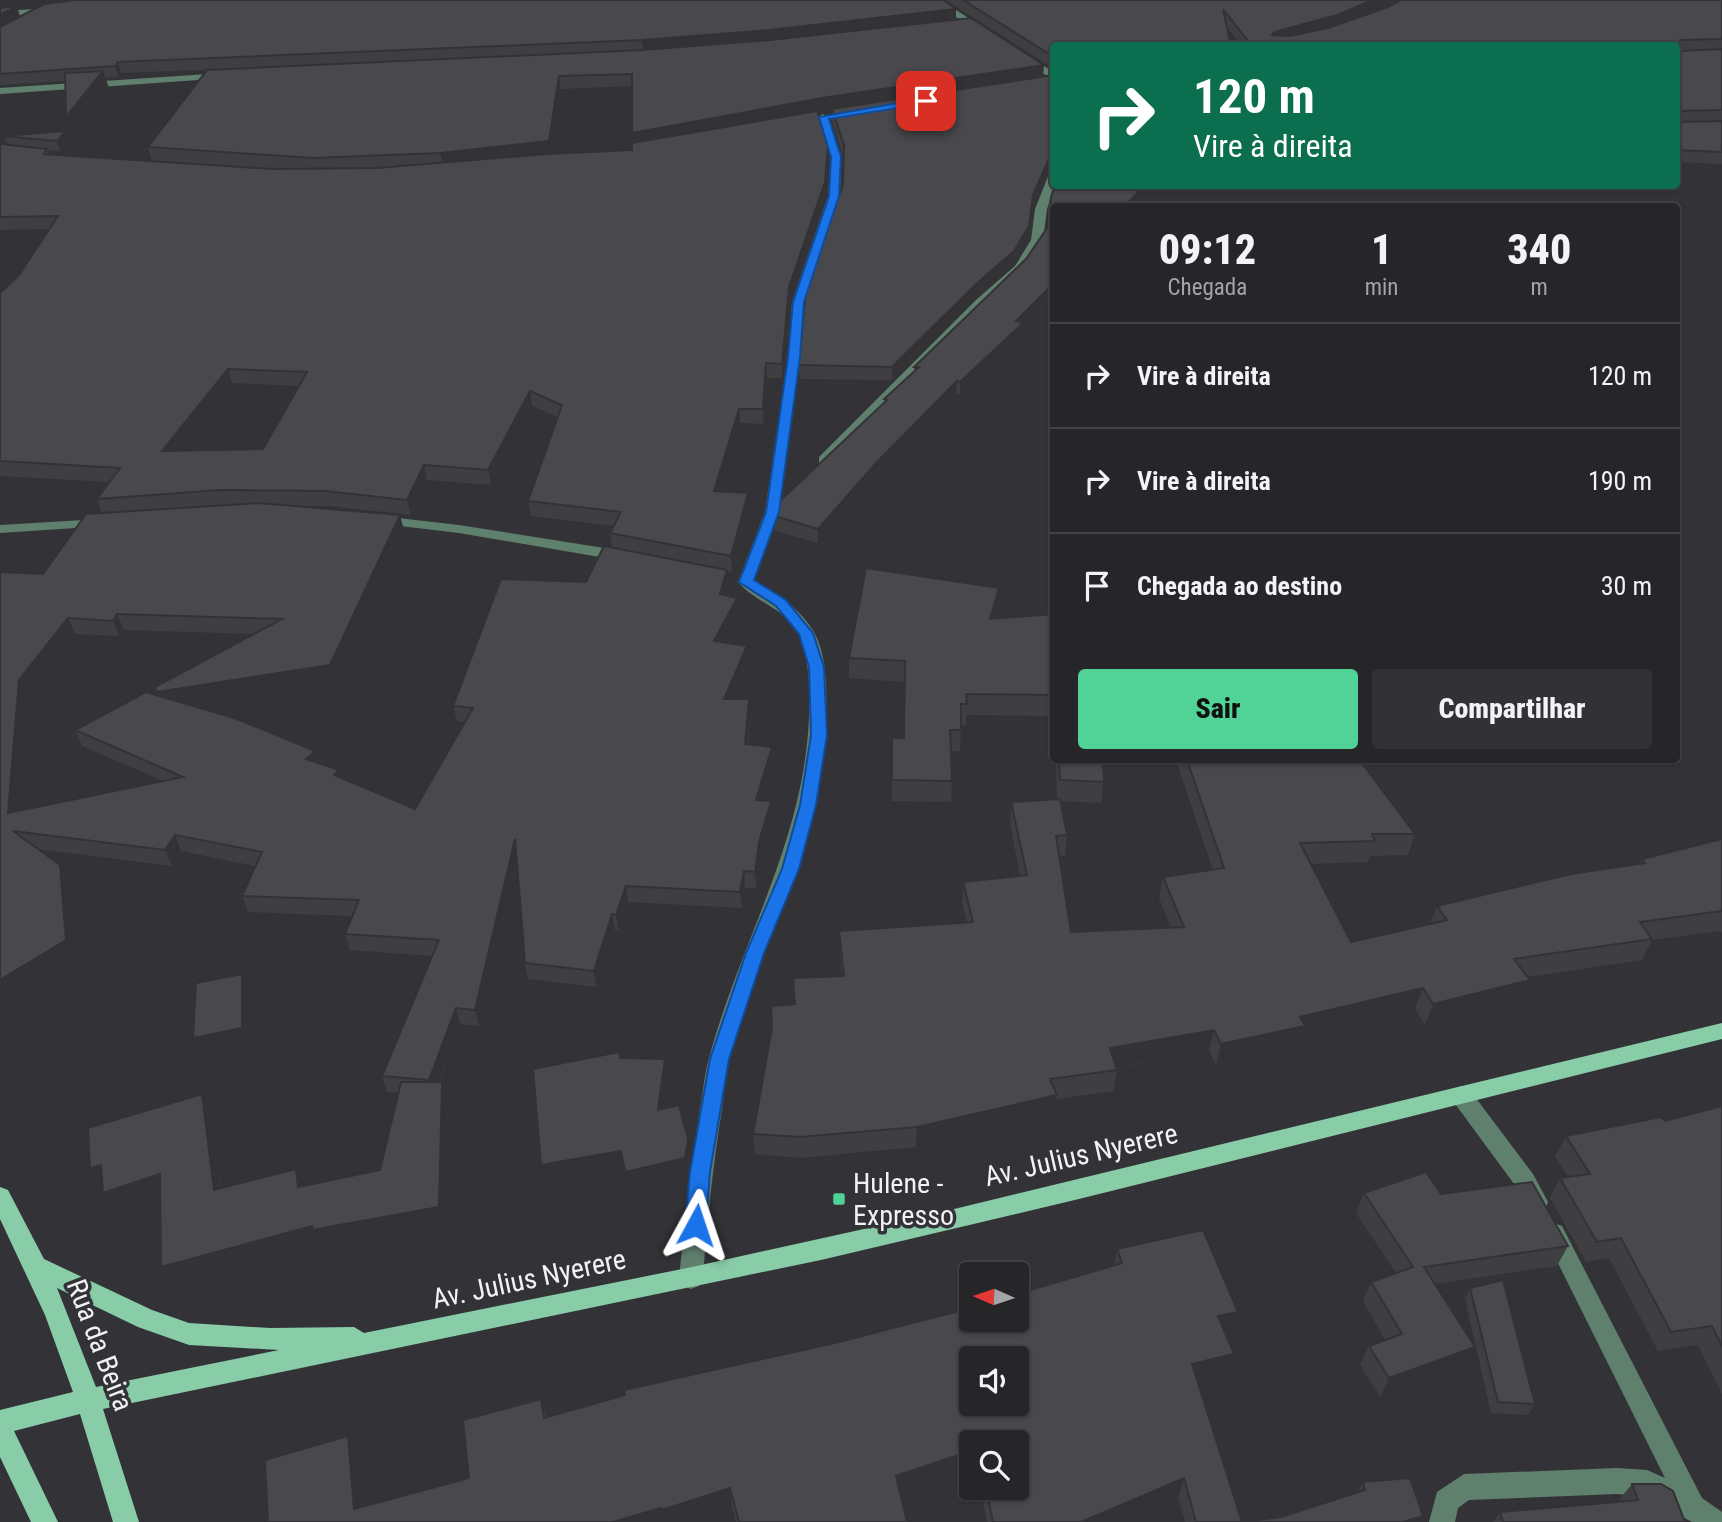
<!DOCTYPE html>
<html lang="pt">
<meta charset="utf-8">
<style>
:root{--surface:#262629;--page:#323235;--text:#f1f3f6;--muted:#a4a5a8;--line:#424346;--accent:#51d397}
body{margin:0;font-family:"Roboto Condensed",sans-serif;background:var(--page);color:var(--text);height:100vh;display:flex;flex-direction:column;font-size:26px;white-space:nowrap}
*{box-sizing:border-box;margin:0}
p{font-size:23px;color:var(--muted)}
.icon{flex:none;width:38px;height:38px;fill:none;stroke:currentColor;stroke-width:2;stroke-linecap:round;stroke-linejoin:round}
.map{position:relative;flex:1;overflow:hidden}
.side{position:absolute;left:1050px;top:203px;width:630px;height:560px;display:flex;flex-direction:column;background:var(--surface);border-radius:7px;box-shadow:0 2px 5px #0004,0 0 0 2px var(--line)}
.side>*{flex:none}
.hud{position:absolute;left:1050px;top:42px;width:630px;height:147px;border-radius:7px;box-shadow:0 2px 5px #0004,0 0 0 2px var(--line);background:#0b6e4f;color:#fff;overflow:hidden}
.needle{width:46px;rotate:273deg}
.tools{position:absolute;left:959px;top:1262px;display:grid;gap:14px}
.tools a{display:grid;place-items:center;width:70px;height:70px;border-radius:7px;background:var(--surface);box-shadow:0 2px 5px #0004,0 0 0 2px var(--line);font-size:35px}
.pin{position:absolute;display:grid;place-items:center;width:60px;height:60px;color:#fff;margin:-30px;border-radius:14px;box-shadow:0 4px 10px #0006}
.me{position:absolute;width:77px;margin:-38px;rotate:5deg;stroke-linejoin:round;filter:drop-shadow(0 0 5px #0008)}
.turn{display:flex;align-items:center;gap:24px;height:147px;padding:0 28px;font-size:32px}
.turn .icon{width:91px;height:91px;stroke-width:2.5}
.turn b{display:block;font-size:49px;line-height:60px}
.eta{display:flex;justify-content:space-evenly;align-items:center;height:119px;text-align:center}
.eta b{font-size:42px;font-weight:800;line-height:49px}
.cta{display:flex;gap:14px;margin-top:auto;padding:14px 28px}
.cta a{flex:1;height:80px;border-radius:7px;background:var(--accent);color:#111;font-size:28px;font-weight:800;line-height:80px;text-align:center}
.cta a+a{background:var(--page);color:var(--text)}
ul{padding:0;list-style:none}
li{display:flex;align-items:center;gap:21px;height:105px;padding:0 28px;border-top:2px solid var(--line)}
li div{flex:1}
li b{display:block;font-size:26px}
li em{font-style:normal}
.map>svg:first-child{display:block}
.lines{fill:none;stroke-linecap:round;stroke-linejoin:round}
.minor{fill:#60806e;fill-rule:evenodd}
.major{fill:#88cca8;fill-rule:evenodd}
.wall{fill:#3f3f42;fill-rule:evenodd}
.shaded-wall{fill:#333336}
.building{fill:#49494d;stroke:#333336;stroke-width:2;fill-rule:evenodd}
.route{fill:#1a73e8;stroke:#114b97;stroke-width:2}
.poi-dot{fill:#51d397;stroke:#333337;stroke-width:2.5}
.labels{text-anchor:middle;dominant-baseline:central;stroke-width:7;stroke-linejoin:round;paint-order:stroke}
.near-street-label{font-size:28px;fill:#f2f2f5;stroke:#333337}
.near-poi-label{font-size:28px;fill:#f2f2f5;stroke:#333337;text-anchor:start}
</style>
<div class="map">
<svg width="1722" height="1522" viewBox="0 0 1722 1522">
<rect width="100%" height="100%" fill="#333337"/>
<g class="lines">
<!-- minor -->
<g class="minor">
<polygon points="931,0 941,0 988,31 980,33"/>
<polygon points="55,8 55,12 52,13 0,17 0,11"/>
<polygon points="1021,56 1027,56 1054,72 1054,80 1021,60"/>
<polygon points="223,73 228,76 226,78 0,94 0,88"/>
<path d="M 823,114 L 828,117 L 841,157 L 840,196 L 804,302 L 800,357 L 779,512 L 754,580 C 777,594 800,608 814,632 C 827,656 827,689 826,716 C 822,844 759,941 729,1062 C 725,1077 724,1093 722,1109 C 713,1165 707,1221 703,1278 L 699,1286 L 691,1289 L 683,1286 L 679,1278 C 685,1221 691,1165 700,1109 C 703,1094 704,1077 708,1062 C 739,943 804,843 809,717 C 810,691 810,663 800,638 C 789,609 757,604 738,582 L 765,512 L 788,357 L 792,302 L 828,196 L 831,157 L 818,117 Z"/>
<polygon points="1054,171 1055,186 1047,209 1043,240 1023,271 984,306 829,463 819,463 819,457 976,300 1015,266 1031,240 1035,209 1049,174"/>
<polygon points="380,516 459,525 623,551 631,556 623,561 459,533 375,523 373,520"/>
<polygon points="101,519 108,523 106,526 0,533 0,525"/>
<polygon points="1461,1086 1469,1089 1533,1174 1548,1202 1545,1209 1537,1212 1529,1209 1517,1188 1453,1101 1450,1095 1453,1089"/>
<polygon points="1554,1223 1562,1226 1702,1498 1722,1512 1722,1522 1692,1522 1645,1496 1617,1494 1469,1500 1458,1508 1455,1522 1429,1522 1437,1492 1464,1474 1617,1468 1647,1470 1665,1478 1543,1233 1546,1226"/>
</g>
<!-- major -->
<path class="major" d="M 1722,1023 L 1722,1039 L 1079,1199 L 821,1260 L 103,1409 L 139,1522 L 113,1522 L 80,1414 L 14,1431 L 58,1522 L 31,1522 L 0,1457 L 0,1410 L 73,1392 L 45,1315 L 0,1219 L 0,1187 L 8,1190 L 44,1259 L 152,1310 L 189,1323 L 270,1328 L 354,1327 L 364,1333 L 692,1267 L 950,1210 ZM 57,1288 L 138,1327 L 189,1345 L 279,1350 L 96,1387 Z"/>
</g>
<!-- wall -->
<g class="wall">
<path d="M 0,0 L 956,9 L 956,19 L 1043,77 L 1054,75 L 1054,170 L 1047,173 L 1033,208 L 1028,239 L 1013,264 L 974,298 L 892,380 L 800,379 L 799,365 L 843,184 L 843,156 L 832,121 L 832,110 L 817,112 L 828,144 L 825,195 L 790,301 L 782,378 L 767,378 L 763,424 L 740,423 L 719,492 L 749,509 L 732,572 L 727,571 L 728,585 L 725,595 L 738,613 L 723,642 L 748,661 L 732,699 L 750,715 L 748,744 L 772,747 L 773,763 L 762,800 L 771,801 L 771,817 L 760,858 L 756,889 L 745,888 L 742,908 L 628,902 L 619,931 L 615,930 L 596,987 L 528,979 L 525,963 L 517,862 L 479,1026 L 460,1024 L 439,1082 L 448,1102 L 446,1226 L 320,1249 L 319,1246 L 171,1286 L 161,1267 L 160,1197 L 114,1212 L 103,1187 L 101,1187 L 90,1168 L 202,1094 L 211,1113 L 221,1188 L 303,1186 L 380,1170 L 399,1093 L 387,1092 L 382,1076 L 432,956 L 350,950 L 345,934 L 352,916 L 248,912 L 242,896 L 255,866 L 181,851 L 172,866 L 38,849 L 60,865 L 68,881 L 74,956 L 0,1002 L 0,572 L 43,574 L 102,513 L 97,499 L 109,482 L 0,476 L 0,293 L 19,275 L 49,229 L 0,230 L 0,144 L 8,145 L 4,136 L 65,131 L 68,141 L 60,151 L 48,150 L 49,154 L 152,161 L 148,147 L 226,69 L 121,73 L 118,77 L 106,78 L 109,89 L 72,136 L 65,81 L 0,85 ZM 43,4 L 20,16 L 17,7 ZM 632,86 L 633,142 L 632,150 L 550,154 L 560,89 ZM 232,383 L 299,386 L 263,449 L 179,451 ZM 532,406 L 558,417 L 528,501 L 531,516 L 614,526 L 610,533 L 612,547 L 586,582 L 453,706 L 457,721 L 464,722 L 415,809 L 342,778 L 339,770 L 318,763 L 186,704 L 334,681 L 404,530 L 293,506 L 329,506 L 411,515 L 427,480 L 491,485 ZM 124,630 L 254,634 L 158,696 L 75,730 L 82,746 L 163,781 L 17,811 L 27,696 L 75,634 L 119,636 Z"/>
<polygon points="946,0 1395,0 1335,26 1320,30 1722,0 1722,164 1676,162 1676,46 1242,46 1227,27 1054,46 1054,69"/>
<polygon points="1055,186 1167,186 1160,192 1151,189 1054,206 1054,295 1022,327 1022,336 960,395 956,394 875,477 818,543 775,531 775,516 884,403 884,399 914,372 914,367 1026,259 1047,228"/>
<polygon points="999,588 998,608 995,619 1054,614 1054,716 966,715 966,725 961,725 960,751 951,751 952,781 951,802 892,801 892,738 904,738 904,682 849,678 849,658"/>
<path d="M 1056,760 L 1345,760 L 1415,834 L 1408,855 L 1370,856 L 1368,862 L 1311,864 L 1351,942 L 1430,924 L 1437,906 L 1640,864 L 1642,859 L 1722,839 L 1722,933 L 1720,931 L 1652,940 L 1642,960 L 1528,977 L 1520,1001 L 1425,1025 L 1415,1009 L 1302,1036 L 1299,1047 L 1216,1065 L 1209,1051 L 1116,1068 L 1117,1070 L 1113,1091 L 1056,1099 L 1054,1115 L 916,1147 L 801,1158 L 755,1154 L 753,1134 L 795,1004 L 793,978 L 842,976 L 840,952 L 839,931 L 967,922 L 962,903 L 963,882 L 1020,876 L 1010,823 L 1011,802 L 1057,800 ZM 1178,766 L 1213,870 L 1163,877 L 1159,898 L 1171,928 L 1071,932 L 1059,856 L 1065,856 L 1067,835 L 1060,801 L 1101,803 L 1104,780 Z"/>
<polygon points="1722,1106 1722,1394 1698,1345 1658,1351 1609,1258 1586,1262 1550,1198 1560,1178 1568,1177 1555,1157 1566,1136 1665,1121"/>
<polygon points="1364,1193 1441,1194 1568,1246 1557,1266 1434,1284 1465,1365 1380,1397 1360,1365 1369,1346 1385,1340 1363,1301 1371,1282 1396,1273 1356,1213"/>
<polygon points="1117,1249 1231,1332 1225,1333 1228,1374 1198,1381 1242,1522 1281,1517 1358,1493 1363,1482 1419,1522 1185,1522 1178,1497 1120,1522 987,1522 980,1488 1017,1488 971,1442 900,1493 907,1522 736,1522 732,1507 686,1522 268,1522 357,1455 361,1507 469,1478 541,1399 547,1418 960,1311 1114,1265"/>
<polygon points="1470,1288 1535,1404 1528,1415 1491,1413 1465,1299"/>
<polygon points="1632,1484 1685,1522 1493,1522 1500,1512 1620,1502 1619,1500"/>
</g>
<!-- shaded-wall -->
<g class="shaded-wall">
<polygon points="0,0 88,0 17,7 20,17 0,28"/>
<polygon points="1372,0 1395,0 1335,26 1272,43 1272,35 1274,32"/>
<polygon points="956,9 956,20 770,41 643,51 642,40"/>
<polygon points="118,62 121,73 118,77 115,66"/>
<polygon points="1044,65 1043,77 823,111 633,146 632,133 822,98"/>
<polygon points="103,71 109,89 72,136 66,117"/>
<polygon points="559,76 560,89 550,155 443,166 440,153"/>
<polygon points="65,131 68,141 60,151 57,141"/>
<polygon points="828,144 825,195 790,301 782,378 782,364 789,287"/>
<polygon points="1054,158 1054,170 1047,173 1033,208 1028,239 1013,264 974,298 892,380 892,367 1033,195 1048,161"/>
<polygon points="1144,186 1151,186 1151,189 1135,206 1125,206"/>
<polygon points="1161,186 1167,186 1160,192"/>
<polygon points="1054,283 1054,295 1022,327 1022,336 960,395 960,382 1016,321"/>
<polygon points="766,363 767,378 763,424 763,409"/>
<polygon points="228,369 232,383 167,466 162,451"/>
<polygon points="957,381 956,394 875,477 818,543 818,529 876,463"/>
<polygon points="530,391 532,406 491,485 488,470"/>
<polygon points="739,409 740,423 715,506 714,491"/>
<polygon points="424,465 427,480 411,515 407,500"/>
<polygon points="748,493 749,509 732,572 731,556"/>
<polygon points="400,515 404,530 334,681 163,708 157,692 330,665"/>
<polygon points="727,570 728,585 721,610 720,594"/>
<polygon points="999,588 998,608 989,640 990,619"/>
<polygon points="737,598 738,613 715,657 714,641"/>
<polygon points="117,614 124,630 119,636 113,621"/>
<polygon points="68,618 75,634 27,696 16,830 8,813 19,680"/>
<polygon points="747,646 748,661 725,715 724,699"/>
<polygon points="749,699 750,715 746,760 745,744"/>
<polygon points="772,747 773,763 757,816 756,800"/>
<polygon points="315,751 320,767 306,759"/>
<polygon points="1103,760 1179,760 1178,766 1100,781"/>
<polygon points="339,770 344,786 334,775"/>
<polygon points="771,801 771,817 760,858 756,889 755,872 759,842"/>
<polygon points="175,835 181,851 172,866 165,850"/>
<polygon points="515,839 518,856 479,1026 475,1010"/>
<polygon points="60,865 68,881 74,956 0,1002 0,980"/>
<polygon points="744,871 745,888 742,908 740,892"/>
<polygon points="626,886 628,902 619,931 616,915"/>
<polygon points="612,914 615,930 596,987 594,971"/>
<polygon points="242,974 247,986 247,1040 198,1050 193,1038"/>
<polygon points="1530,980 1520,1001 1425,1025 1433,1004"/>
<polygon points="1423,988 1415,1009 1302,1036 1299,1047 1216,1065 1221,1044 1300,1017"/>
<polygon points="456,1008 460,1024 433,1096 429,1080"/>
<polygon points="1214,1030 1209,1051 1106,1069 1110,1048"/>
<polygon points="665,1059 667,1076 660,1127 658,1110"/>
<polygon points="442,1082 448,1102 446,1226 320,1249 319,1246 171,1286 161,1267 312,1226 439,1207"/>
<polygon points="202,1094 211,1113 223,1209 214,1190"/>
<polygon points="1057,1095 1054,1115 916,1147 917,1127"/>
<polygon points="688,1139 690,1156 687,1175 628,1189 625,1172"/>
<polygon points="621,1151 623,1168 545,1182 541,1165"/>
<polygon points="101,1165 112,1184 101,1187 90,1168"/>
<polygon points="296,1169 304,1188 298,1187"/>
<polygon points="160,1174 170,1193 114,1212 103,1193"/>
<polygon points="1238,1312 1231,1332 1212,1336 1218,1316"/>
<polygon points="1475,1347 1465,1365 1380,1397 1389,1378"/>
<polygon points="1234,1354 1228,1374 1187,1384 1192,1364"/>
<polygon points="348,1436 357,1455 362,1522 354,1509"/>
<polygon points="971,1451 971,1469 896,1495 896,1476"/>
<polygon points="1184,1478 1178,1497 1120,1522 1081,1522"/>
<polygon points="730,1488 732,1507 686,1522 664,1522 662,1510"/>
<polygon points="661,1508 664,1522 613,1522"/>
<polygon points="1423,1516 1419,1522 1403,1522"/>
</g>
<!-- building -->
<g class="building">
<polygon points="75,0 943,0 956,9 769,30 642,40 118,62 115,66 0,74 0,27 44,4"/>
<polygon points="963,0 1372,0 1337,15 1274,32 1272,35 1290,36 1328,28 1388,7 1401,0 1722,0 1722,39 1680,40 1677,49 1680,51 1722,49 1722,110 1678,111 1677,119 1680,122 1722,121 1722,152 1676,150 1676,46 1252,46 1223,9 1231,46 1054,46 1054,57"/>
<polygon points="17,6 0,15 0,8"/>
<polygon points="971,18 1044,65 822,98 632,133 632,74 559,76 549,141 440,153 313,158 148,147 207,70 642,50 770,40"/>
<polygon points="103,71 66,117 65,73"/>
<polygon points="1054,75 1054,158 1048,161 1033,195 1029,226 1014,251 975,285 892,367 799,365 806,289 843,184 844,145 832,109"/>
<path d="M 817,111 L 828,144 L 825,182 L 789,287 L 782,364 L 766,363 L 763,409 L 739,409 L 714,491 L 748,493 L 731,556 L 610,533 L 621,512 L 528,501 L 562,405 L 530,391 L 488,470 L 424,465 L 407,500 L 325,491 L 221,490 L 97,499 L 120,468 L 0,461 L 0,293 L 19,275 L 58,216 L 0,217 L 0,144 L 47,149 L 44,154 L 273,169 L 377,168 L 547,154 L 632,150 L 632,143 ZM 228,369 L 307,372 L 263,449 L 162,451 Z"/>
<polygon points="65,131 57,141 4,136"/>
<polygon points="1055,186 1144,186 1125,206 1054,206 1054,283 1016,321 1023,323 960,382 957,381 876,463 818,529 775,516 781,500 887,400 884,399 919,367 914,367 1026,259 1047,228 1051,197"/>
<polygon points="259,503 400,515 330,665 157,692 155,687 282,619 117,614 113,621 68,618 19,680 8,813 183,777 75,730 146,692 237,719 315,751 306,759 339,770 334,775 415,809 473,708 453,706 501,579 586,582 604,546 727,570 720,594 737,598 714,641 747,646 724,699 749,699 745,744 772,747 756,800 771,801 759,842 755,872 744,871 740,892 626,886 616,915 612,914 594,971 525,963 515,839 475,1010 456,1008 429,1080 382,1076 439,940 345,934 359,900 242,896 262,852 175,835 165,850 13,831 60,865 66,940 0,980 0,572 43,574 86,514"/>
<polygon points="866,568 999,588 990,619 1054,614 1054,695 966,694 967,704 961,704 961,730 950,730 952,781 892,780 892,738 904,738 905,661 849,658"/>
<polygon points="1059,760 1105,760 1103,760 1104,782 1060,780"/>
<polygon points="1187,760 1345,760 1349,764 1361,762 1415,834 1372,834 1375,841 1300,843 1351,942 1447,920 1437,906 1571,874 1645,863 1642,859 1722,839 1722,911 1640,922 1652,939 1514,959 1530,980 1433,1004 1423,988 1300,1017 1305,1026 1221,1044 1214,1030 1110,1048 1117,1070 1050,1079 1057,1095 917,1127 800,1137 753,1134 772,1028 771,1006 795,1004 793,978 844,976 839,931 973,922 963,882 1027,875 1011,802 1060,799 1067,835 1056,836 1071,932 1184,927 1163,877 1224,868"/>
<polygon points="242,974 242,1028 193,1038 196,983"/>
<polygon points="619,1052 620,1058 665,1059 658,1110 679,1105 688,1139 685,1158 625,1172 621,1151 541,1165 533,1069"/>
<polygon points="401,1082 442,1082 439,1207 312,1230 312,1226 161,1267 160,1174 103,1193 101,1165 90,1168 88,1128 202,1094 214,1190 296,1169 298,1187 380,1170"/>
<polygon points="1722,1106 1722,1346 1712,1326 1671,1332 1621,1238 1597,1242 1560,1178 1590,1174 1566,1136 1661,1117 1665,1121"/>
<polygon points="1426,1172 1441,1194 1532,1182 1568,1246 1424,1267 1475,1347 1389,1378 1369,1346 1402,1334 1371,1282 1413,1267 1364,1193"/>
<path d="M 1203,1230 L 1238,1312 L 1218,1316 L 1234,1354 L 1192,1364 L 1242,1522 L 1281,1517 L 1365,1490 L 1363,1482 L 1410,1478 L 1423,1516 L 1403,1522 L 1196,1522 L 1184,1478 L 1081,1522 L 993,1522 L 986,1488 L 1017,1488 L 1017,1442 L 971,1442 L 971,1451 L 896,1476 L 907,1522 L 739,1522 L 730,1488 L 662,1510 L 661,1508 L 613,1522 L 268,1522 L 265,1460 L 348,1436 L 354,1509 L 469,1478 L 463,1420 L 541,1399 L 544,1418 L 625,1395 L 624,1390 L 835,1343 L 971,1308 L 971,1320 L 1017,1320 L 1017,1294 L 1122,1263 L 1117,1249 ZM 971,1358 L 1017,1358 L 1017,1404 L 971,1404 Z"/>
<polygon points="1503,1280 1535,1404 1498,1402 1470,1288"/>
<polygon points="1632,1484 1661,1484 1673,1491 1685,1522 1503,1522 1500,1512 1638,1500"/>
</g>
<!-- route -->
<polygon class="route" points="926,98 929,99 929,103 829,119 841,157 839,196 804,302 800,357 779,512 754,580 786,600 813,633 824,667 827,735 816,805 799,869 764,953 729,1059 710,1172 706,1225 703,1232 696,1234 688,1232 685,1225 690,1172 710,1059 746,953 782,869 800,805 811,735 809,667 799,634 776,606 739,582 766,512 788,357 793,302 829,196 831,157 819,117"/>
<!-- markers -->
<rect class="poi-dot" x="832" y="1192" width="14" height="14" rx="3.5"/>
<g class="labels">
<!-- near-street labels -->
<g class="near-street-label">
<text transform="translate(1081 1155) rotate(-13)">Av. Julius Nyerere</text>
<text transform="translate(529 1279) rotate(-12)">Av. Julius Nyerere</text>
<text transform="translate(100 1345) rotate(69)">Rua da Beira</text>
</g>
<!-- near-poi labels -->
<g class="near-poi-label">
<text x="853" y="1183">Hulene -<tspan x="853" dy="32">Expresso</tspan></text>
</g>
</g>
</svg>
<div class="tools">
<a><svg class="needle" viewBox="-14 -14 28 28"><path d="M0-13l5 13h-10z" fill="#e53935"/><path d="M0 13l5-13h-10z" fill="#a4a5a8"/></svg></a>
<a><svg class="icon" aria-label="sound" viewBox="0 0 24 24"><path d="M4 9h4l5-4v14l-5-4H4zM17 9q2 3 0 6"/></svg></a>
<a><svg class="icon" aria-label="search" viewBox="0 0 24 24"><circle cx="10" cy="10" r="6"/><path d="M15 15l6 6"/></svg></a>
</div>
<div class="pin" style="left:926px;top:101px;background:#d93025"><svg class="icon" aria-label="arrive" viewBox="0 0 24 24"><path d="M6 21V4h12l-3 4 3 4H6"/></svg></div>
<svg class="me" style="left:696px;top:1225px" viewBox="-20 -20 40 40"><path d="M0-17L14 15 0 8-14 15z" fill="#1a73e8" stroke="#fff" stroke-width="4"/></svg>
<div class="hud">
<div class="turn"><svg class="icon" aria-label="right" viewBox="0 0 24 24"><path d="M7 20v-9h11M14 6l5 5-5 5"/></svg><div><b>120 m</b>Vire à direita</div></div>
</div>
<section class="side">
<div class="eta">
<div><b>09:12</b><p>Chegada</p></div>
<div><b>1</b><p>min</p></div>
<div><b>340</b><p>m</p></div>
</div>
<ul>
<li><svg class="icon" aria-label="right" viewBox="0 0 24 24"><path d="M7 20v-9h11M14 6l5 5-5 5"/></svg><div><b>Vire à direita</b></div><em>120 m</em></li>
<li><svg class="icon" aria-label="right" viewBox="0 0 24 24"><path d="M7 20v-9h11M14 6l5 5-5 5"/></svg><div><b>Vire à direita</b></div><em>190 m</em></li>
<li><svg class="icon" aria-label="arrive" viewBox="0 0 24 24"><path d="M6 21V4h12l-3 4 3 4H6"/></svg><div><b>Chegada ao destino</b></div><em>30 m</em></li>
</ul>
<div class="cta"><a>Sair</a><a>Compartilhar</a></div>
</section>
</div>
